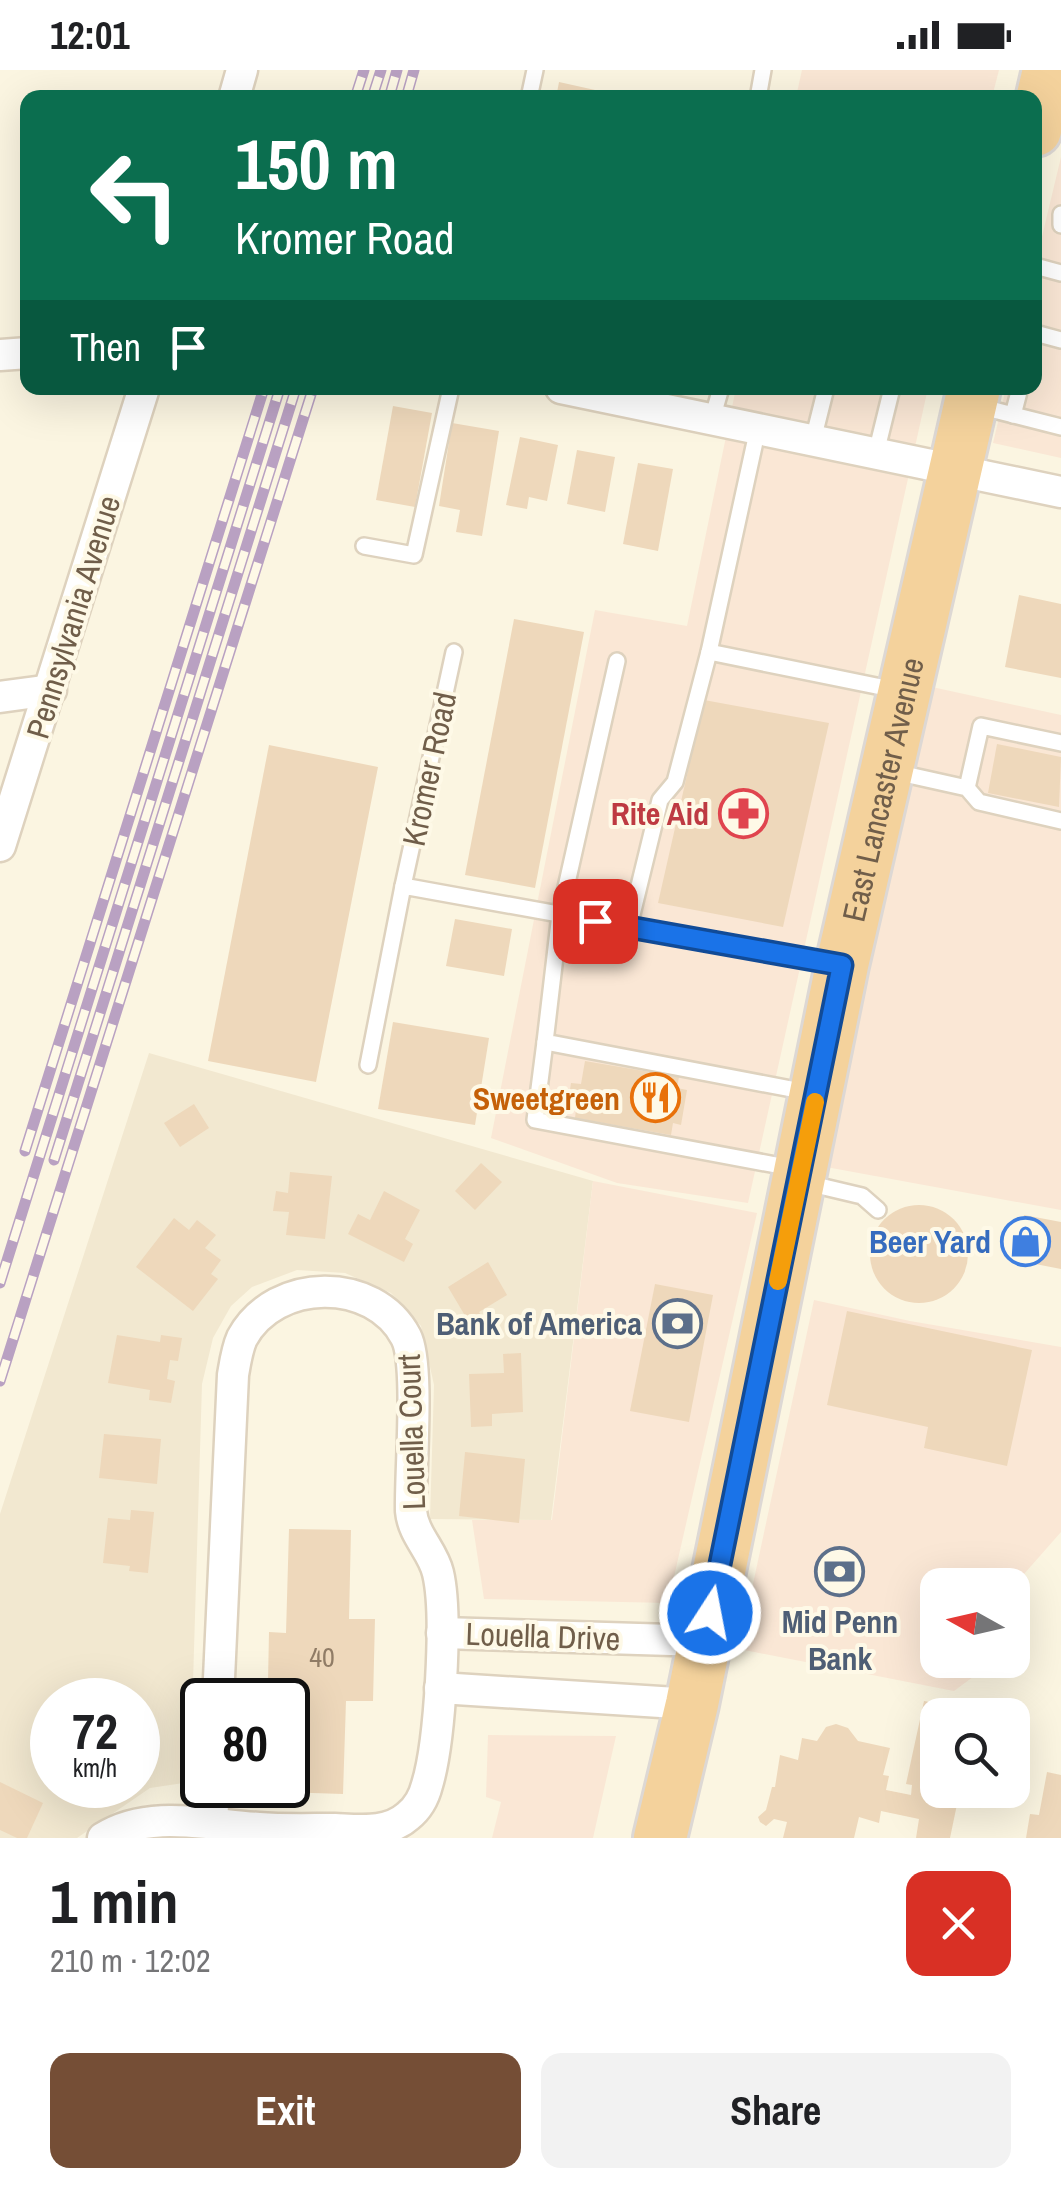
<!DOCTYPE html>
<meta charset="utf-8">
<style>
:root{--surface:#fff;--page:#f2f2f2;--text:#202124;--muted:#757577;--accent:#754e36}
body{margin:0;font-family:"Archivo Narrow",sans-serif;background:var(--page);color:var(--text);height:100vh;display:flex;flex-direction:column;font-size:38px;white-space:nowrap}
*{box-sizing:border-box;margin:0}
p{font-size:32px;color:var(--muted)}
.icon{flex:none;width:55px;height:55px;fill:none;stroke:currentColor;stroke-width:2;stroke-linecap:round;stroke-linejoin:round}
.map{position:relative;height:1768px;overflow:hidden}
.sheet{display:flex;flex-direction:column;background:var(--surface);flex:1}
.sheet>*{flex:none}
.hud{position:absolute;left:20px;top:20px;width:1022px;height:305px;border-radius:20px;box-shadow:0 10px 40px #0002;background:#0b6e4f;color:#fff;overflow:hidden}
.needle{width:65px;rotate:278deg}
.tools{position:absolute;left:920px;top:1498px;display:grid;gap:20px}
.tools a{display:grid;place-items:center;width:110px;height:110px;border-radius:20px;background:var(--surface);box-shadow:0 10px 40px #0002;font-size:50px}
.speed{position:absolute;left:30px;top:1608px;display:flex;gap:20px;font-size:50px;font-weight:700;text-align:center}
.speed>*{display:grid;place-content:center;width:130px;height:130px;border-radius:50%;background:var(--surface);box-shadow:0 10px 40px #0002;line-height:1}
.speed small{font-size:25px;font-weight:400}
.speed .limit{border:5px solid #111;border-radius:15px;background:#fff;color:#111}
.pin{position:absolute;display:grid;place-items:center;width:85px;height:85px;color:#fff;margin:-42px;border-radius:20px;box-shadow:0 5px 15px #0006}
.me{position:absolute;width:110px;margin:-55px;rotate:11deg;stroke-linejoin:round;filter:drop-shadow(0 0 8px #0008)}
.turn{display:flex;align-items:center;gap:35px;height:210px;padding:0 50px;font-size:45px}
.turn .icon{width:130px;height:130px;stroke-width:2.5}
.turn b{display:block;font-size:70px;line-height:85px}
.then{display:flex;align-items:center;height:95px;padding:0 50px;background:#0003;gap:20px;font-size:38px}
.round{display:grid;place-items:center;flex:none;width:105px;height:105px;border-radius:20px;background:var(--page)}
.overview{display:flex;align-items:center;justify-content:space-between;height:170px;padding:0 50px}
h1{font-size:60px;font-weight:700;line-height:75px}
.button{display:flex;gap:20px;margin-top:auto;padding:20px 50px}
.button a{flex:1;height:115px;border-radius:20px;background:var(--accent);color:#fff;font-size:40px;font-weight:700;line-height:115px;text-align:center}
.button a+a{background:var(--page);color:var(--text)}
.status{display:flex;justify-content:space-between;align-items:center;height:70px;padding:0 50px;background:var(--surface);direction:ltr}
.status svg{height:28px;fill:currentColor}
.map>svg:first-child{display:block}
.residential{fill:#f2e8d0;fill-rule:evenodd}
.commercial{fill:#fae7d5}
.building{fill:#eed8bb}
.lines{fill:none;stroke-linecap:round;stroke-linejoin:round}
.service-casing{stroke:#ded2be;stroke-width:20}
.minor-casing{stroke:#ded2be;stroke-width:35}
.trunk-casing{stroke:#ddd8d4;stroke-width:58}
.service{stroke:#fff;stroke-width:15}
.minor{stroke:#fff;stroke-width:30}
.trunk{stroke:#f4d29c;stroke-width:52}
.rail-casing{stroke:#b9a1c2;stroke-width:11}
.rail{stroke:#fef9e7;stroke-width:8;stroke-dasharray:22;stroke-linecap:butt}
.route-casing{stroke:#114b97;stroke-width:25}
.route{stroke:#1a73e8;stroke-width:18}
.slow{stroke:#f59e0b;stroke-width:18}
.labels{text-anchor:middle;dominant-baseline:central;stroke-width:8;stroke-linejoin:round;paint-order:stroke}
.number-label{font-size:28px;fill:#907c66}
.street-label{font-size:32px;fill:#705e4a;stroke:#fef9e7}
.health-label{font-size:32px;font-weight:bold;fill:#be3a42;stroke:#fef9e7;text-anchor:end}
.food-label{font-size:32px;font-weight:bold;fill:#c56008;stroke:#fef9e7;text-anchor:end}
.shop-label{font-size:32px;font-weight:bold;fill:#366cbe;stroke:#fef9e7;text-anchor:end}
.service-label{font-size:32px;font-weight:bold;fill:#4e5e75;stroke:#fef9e7;text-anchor:end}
</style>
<div class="status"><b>12:01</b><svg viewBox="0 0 49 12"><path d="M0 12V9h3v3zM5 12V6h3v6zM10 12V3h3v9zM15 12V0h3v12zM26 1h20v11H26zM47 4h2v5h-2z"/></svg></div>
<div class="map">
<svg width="1061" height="1768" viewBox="0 0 1061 1768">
<rect width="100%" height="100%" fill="#fbf5e1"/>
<!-- residential -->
<path class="residential" d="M 149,983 L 593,1111 L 551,1450 L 430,1449 L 434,1315 L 421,1256 L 391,1223 L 345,1203 L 297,1200 L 252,1217 L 231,1236 L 213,1268 L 202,1314 L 190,1712 L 150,1718 L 77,1768 L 0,1768 L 0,1444 ZM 52,1630 L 138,1630 L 138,1715 L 52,1715 Z"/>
<!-- commercial -->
<g class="commercial">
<polygon points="802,0 999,0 992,27 796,27"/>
<polygon points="1061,87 1061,388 993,373 1006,318 1035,318 1035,196"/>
<polygon points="736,318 928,318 748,1133 617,1113 491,1068 595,540 687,556"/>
<polygon points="932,617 1061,645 1061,1140 826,1097"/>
<polygon points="593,1111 757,1143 668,1533 484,1529 472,1450 552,1450"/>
<polygon points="814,1230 910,1251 1061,1277 1061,1462 1017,1512 1013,1536 1012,1515 938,1515 938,1590 996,1590 954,1621 739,1579"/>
<polygon points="488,1665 616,1666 593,1768 492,1768 501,1732 486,1727"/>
</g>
<!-- building -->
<g class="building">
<polygon points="559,12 622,26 622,28 556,28"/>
<polygon points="393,336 432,343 415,437 376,430"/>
<polygon points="452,353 499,361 482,466 456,462 460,440 439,436"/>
<polygon points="520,367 558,375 547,431 529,427 527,439 506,435"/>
<polygon points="577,380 615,387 605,442 567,434"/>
<polygon points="638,393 673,399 658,481 623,474"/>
<polygon points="1019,525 1061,534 1061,608 1005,597"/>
<polygon points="514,549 584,562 535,818 465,805"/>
<polygon points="704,630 829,653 783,857 658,833"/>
<polygon points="997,674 1061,687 1059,737 988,723"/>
<polygon points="269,675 378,697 316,1012 208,991"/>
<polygon points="455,849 512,859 504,906 446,896"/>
<polygon points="393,952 489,968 475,1055 378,1039"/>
<polygon points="585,991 679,1007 677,1018 687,1020 681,1055 673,1053 671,1065 575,1048 576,1040 567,1039 571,1013 581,1014"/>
<polygon points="194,1034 209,1058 180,1077 164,1053"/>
<polygon points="481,1093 502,1112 475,1140 455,1121"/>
<polygon points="290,1102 332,1106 325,1169 286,1165 289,1142 273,1141 276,1121 288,1123"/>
<polygon points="384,1121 420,1140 405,1169 413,1174 404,1192 348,1164 358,1144 370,1150"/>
<circle cx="919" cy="1184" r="49"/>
<polygon points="1024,1145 1061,1152 1061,1199 1015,1190"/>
<polygon points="174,1148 189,1160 197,1150 216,1165 205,1178 221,1190 211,1204 218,1209 193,1241 136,1197"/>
<polygon points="488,1192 507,1225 479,1242 482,1247 470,1254 448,1217"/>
<polygon points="655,1214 713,1225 689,1352 630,1341"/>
<polygon points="847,1241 1032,1280 1007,1396 924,1378 928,1357 827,1335"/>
<polygon points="117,1265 160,1272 161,1265 182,1268 178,1291 170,1290 167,1309 175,1311 171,1333 149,1330 150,1320 108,1313"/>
<polygon points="521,1283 523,1342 492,1344 492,1356 471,1357 469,1304 504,1303 503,1284"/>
<polygon points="104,1364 161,1369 157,1414 99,1408"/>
<polygon points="465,1382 525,1389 519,1453 459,1446"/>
<polygon points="131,1440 154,1442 148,1503 129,1501 130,1496 103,1493 108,1448 130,1450"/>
<polygon points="289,1459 351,1460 349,1549 375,1549 373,1631 346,1631 343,1724 282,1722 282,1715 288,1715 288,1630 284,1630 284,1612 268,1611 269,1562 286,1563"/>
<polygon points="101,1619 135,1623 134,1630 100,1630"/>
<polygon points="924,1631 982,1641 981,1645 938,1645 938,1720 960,1720 950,1768 916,1768 919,1749 881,1741 879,1753 859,1747 854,1768 783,1768 787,1752 774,1749 766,1756 760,1752 758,1747 766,1740 772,1717 775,1717 780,1685 798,1690 802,1668 817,1671 826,1657 836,1654 848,1658 858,1671 890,1678 883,1705 889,1706 886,1720 911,1725 912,1715 906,1714"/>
<polygon points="1047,1702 1061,1705 1061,1768 1026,1768 1030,1744 1039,1745"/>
<polygon points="0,1712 43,1733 27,1768 17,1768 0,1760"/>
</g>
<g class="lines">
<defs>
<g id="service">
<polyline points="529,28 535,0"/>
<polyline points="758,28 763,0"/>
<polyline points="1061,144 1061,155"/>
<polyline points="1035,196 1061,203"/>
<polyline points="1035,263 1061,270"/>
<polyline points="978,336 1061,357"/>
<polyline points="1013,345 1020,318"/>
<polyline points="712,349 721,318"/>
<polyline points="813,370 826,318"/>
<polyline points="876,383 892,318"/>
<polyline points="364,476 414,485 451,318"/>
<polyline points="709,582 896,620"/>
<polyline points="617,591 560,844 545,972 807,1022"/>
<polyline points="895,702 967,718 979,732 1061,751"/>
<polyline points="967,718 981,656 1061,673"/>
<polyline points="403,816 454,582"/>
<polyline points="629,857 660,730 675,712 709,582 758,358"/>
<polyline points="545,972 535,1050 792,1098"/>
<polyline points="368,995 403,816 835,894"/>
<polyline points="807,1113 862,1126 878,1140"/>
</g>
<g id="minor">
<polyline points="234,28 242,0"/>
<polyline points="0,285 28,283"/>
<polyline points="561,318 1061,422"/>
<polyline points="0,627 51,620"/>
<polyline points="0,776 144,318"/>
<polyline points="442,1563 704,1571"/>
<polyline points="440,1618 692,1634"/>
<polyline points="212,1754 214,1715"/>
<path d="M 103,1768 C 149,1739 208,1755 259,1758 C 284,1760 310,1759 335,1759 C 360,1760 388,1764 408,1746 C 418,1738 424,1727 427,1715 C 440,1673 448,1545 438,1503 C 433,1481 413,1465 411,1441 C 410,1402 420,1294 406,1267 C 374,1206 275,1207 242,1268 C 237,1279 235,1293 233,1305 L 218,1630"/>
</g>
<g id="trunk">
<polyline points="1035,60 1049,0"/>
<path id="s1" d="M 660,1768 L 692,1634 L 842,895 L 974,318"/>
</g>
</defs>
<!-- service casing -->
<use href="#service" class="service-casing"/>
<!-- minor casing -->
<use href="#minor" class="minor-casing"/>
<!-- trunk casing -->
<use href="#trunk" class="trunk-casing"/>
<!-- service -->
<use href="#service" class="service"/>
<!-- minor -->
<use href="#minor" class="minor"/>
<!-- trunk -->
<use href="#trunk" class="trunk"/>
<defs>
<g id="rail">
<polyline points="355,28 364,0"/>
<polyline points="372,28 381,0"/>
<polyline points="389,28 397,0"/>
<polyline points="406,28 414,0"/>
<polyline points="25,1081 264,318"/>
<polyline points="54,1090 296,318"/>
<polyline points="0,1213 280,318"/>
<polyline points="0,1311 313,318"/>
</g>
</defs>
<!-- rail casing -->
<use href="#rail" class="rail-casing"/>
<!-- rail -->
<use href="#rail" class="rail"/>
</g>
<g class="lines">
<defs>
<polyline id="route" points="595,851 842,895 710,1543"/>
</defs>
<!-- route casing -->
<use href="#route" class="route-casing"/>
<!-- route -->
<use href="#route" class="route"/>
<!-- slow -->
<polyline class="slow" points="778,1211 815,1032"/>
</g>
<!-- icons -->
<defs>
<symbol id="pharmacy-ring" viewBox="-11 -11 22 22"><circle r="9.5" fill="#fef9e7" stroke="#e0444e" stroke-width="1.5"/><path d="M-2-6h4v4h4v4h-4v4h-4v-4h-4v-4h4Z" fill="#e0444e"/></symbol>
<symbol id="restaurant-ring" viewBox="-11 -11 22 22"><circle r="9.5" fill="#fef9e7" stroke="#e8710a" stroke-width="1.5"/><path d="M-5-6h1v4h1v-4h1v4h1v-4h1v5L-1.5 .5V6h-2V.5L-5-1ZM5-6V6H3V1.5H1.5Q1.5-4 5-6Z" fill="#e8710a"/></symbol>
<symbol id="shop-ring" viewBox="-11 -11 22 22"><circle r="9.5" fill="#fef9e7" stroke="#3f7fe0" stroke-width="1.5"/><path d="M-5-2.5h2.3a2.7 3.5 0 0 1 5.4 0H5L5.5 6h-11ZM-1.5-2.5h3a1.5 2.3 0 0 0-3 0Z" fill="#3f7fe0"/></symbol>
<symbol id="bank-ring" viewBox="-11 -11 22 22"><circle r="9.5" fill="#fef9e7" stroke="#5c6f8a" stroke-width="1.5"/><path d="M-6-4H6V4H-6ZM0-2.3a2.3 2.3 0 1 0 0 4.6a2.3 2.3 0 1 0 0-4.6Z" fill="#5c6f8a"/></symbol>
</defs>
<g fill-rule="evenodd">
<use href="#pharmacy-ring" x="716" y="716" width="55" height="55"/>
<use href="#restaurant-ring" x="628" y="1000" width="55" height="55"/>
<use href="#shop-ring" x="998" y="1144" width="55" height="55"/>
<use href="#bank-ring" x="650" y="1226" width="55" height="55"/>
<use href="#bank-ring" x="812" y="1474" width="55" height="55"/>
</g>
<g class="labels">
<!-- number labels -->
<g class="number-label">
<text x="322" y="1587">40</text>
</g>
<!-- street labels -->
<g class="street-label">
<text transform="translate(73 547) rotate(-73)">Pennsylvania Avenue</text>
<text transform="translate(429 699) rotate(-78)">Kromer Road</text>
<text stroke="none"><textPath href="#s1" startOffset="1072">East Lancaster Avenue</textPath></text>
<text transform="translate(411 1362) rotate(-92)">Louella Court</text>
<text transform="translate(543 1566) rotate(2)">Louella Drive</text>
</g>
<!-- health labels -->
<g class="health-label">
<text x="709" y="743">Rite Aid</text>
</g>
<!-- food labels -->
<g class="food-label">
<text x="620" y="1028">Sweetgreen</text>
</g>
<!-- shop labels -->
<g class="shop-label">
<text x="991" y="1171">Beer Yard</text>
</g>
<!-- service labels -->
<g class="service-label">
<text x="642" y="1253">Bank of America</text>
<text x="840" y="1551" text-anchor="middle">Mid Penn<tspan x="840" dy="37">Bank</tspan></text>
</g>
</g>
</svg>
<div class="tools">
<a><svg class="needle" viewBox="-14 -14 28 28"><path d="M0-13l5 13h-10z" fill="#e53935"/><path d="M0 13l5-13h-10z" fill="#757577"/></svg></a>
<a><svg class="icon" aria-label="search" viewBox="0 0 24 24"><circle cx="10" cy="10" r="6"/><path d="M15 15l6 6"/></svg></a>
</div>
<div class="speed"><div>72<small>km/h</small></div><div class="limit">80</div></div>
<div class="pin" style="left:595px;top:851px;background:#d93025"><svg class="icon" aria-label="arrive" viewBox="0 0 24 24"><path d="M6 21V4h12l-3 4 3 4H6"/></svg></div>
<svg class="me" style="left:710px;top:1543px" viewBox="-20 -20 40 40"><circle r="17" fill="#1a73e8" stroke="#fff" stroke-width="3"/><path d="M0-11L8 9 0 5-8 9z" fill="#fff"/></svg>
<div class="hud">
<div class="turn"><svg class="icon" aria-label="left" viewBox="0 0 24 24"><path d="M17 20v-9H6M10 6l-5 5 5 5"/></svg><div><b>150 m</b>Kromer Road</div></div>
<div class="then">Then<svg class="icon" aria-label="arrive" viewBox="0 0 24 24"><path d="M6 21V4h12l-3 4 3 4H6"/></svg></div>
</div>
</div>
<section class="sheet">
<div class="overview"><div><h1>1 min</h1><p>210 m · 12:02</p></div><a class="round" style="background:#d93025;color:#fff"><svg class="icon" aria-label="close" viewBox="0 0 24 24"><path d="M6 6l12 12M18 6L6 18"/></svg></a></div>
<div class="button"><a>Exit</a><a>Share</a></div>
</section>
